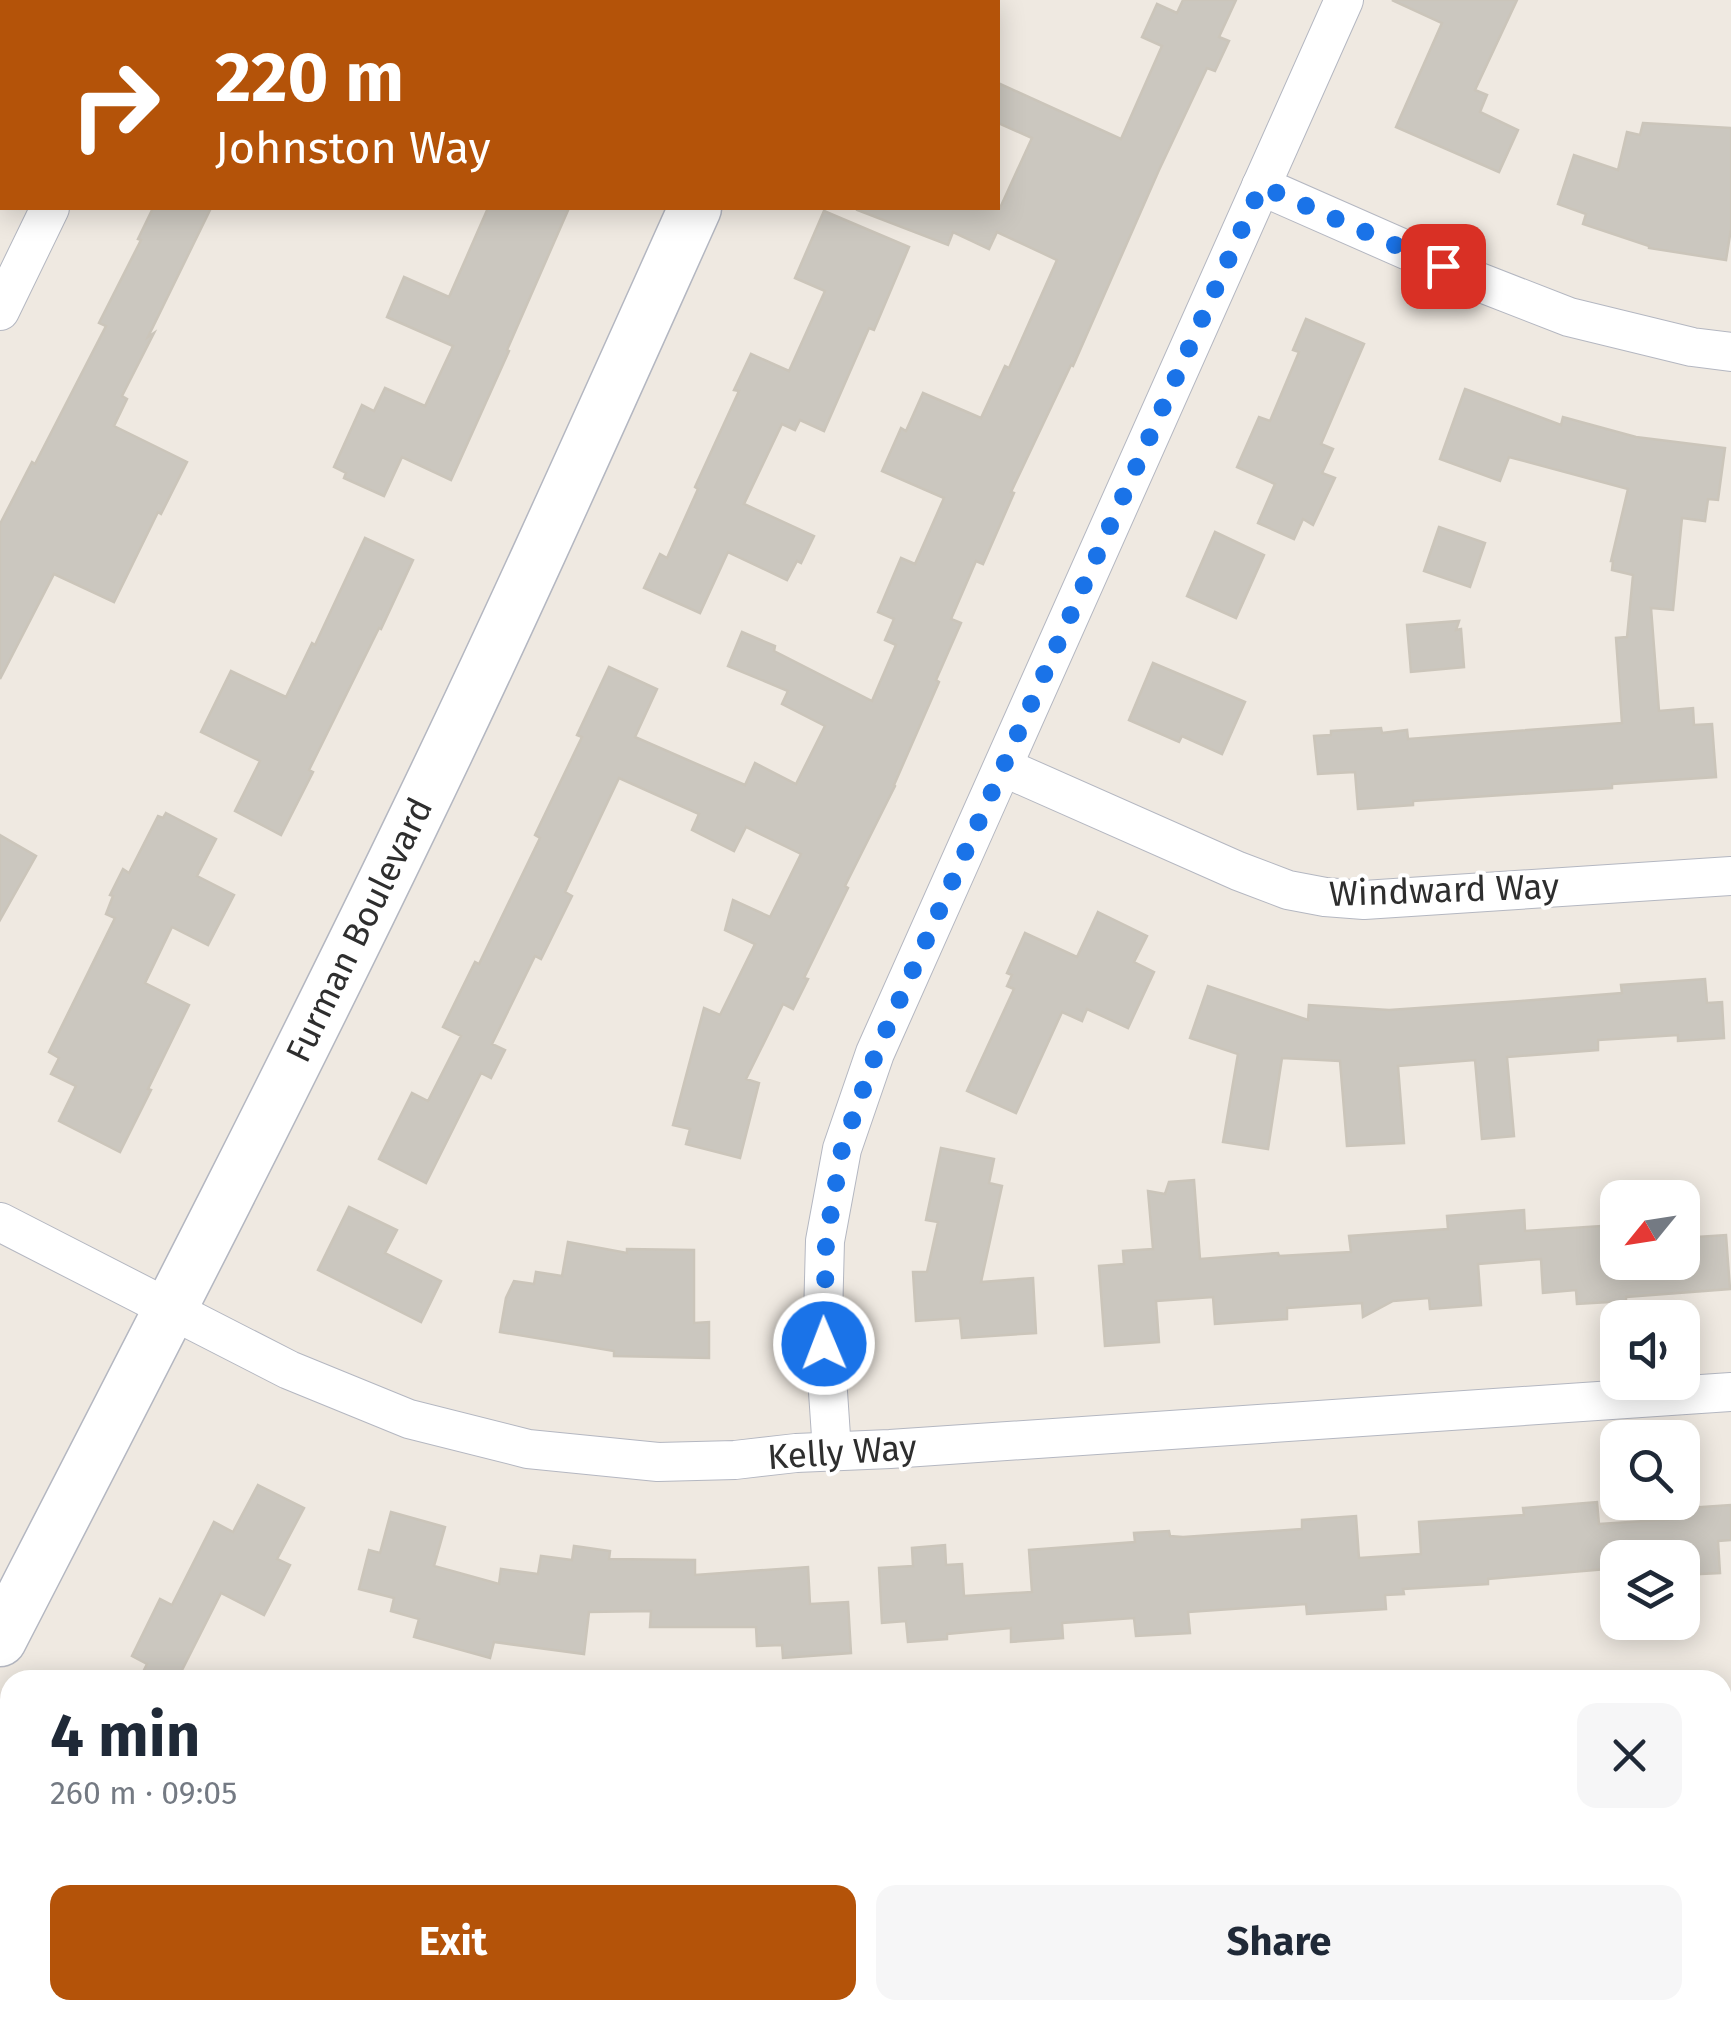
<!DOCTYPE html>
<meta charset="utf-8">
<style>
:root{--surface:#fff;--page:#f6f6f7;--text:#1f2937;--muted:#747a83;--accent:#b45309}
body{margin:0;font-family:"Fira Sans",sans-serif;background:var(--page);color:var(--text);height:100vh;display:flex;flex-direction:column;font-size:38px;white-space:nowrap}
*{box-sizing:border-box;margin:0}
p{font-size:32px;color:var(--muted)}
.icon{flex:none;width:55px;height:55px;fill:none;stroke:currentColor;stroke-width:2;stroke-linecap:round;stroke-linejoin:round}
.map{position:relative;flex:1;overflow:hidden}
.sheet{position:absolute;left:0px;top:1670px;width:1732px;height:350px;display:flex;flex-direction:column;background:var(--surface);border-radius:30px 30px 0 0;box-shadow:0 5px 25px #0003}
.sheet>*{flex:none}
.hud{position:absolute;left:0px;top:0px;width:1000px;height:210px;box-shadow:0 5px 25px #0003;background:#b45309;color:#fff;overflow:hidden}
.needle{width:65px;rotate:240deg}
.controls{position:absolute;left:1600px;top:1180px;display:grid;gap:20px}
.controls a{display:grid;place-items:center;width:100px;height:100px;border-radius:20px;background:var(--surface);box-shadow:0 5px 25px #0003;font-size:50px}
.pin{position:absolute;display:grid;place-items:center;width:85px;height:85px;color:#fff;margin:-42px;border-radius:20px;box-shadow:0 5px 15px #0006}
.me{position:absolute;width:110px;margin:-55px;rotate:359deg;stroke-linejoin:round;filter:drop-shadow(0 0 8px #0008)}
.turn{display:flex;align-items:center;gap:35px;height:210px;padding:0 50px;font-size:45px}
.turn .icon{width:130px;height:130px;stroke-width:2.5}
.turn b{display:block;font-size:70px;line-height:85px}
.round{display:grid;place-items:center;flex:none;width:105px;height:105px;border-radius:20px;background:var(--page)}
.overview{display:flex;align-items:center;justify-content:space-between;height:170px;padding:0 50px}
h1{font-size:60px;font-weight:700;line-height:75px}
.cta{display:flex;gap:20px;margin-top:auto;padding:20px 50px}
.cta a{flex:1;height:115px;border-radius:20px;background:var(--accent);color:#fff;font-size:40px;font-weight:700;line-height:115px;text-align:center}
.cta a+a{background:var(--page);color:var(--text)}
.map>svg:first-child{display:block}
.lines{fill:none;stroke-linecap:round;stroke-linejoin:round}
.stream{stroke:#75cff0;stroke-width:11}
.building{fill:#cbc7bf;stroke:#cbc5ba;stroke-width:2.5}
.street-casing{stroke:#b4b7c1;stroke-width:40}
.secondary-casing{stroke:#b4b7c1;stroke-width:55}
.street{stroke:#fff;stroke-width:38}
.secondary{stroke:#fff;stroke-width:52}
.route{stroke:#1a73e8;stroke-width:18;stroke-dasharray:0 32.4}
.labels{text-anchor:middle;dominant-baseline:central;stroke-width:8;stroke-linejoin:round;paint-order:stroke}
.street-label{font-size:35px;fill:#2e2e2e;stroke:#fff}
</style>
<div class="map">
<svg width="1731" height="2020" viewBox="0 0 1731 2020">
<rect width="100%" height="100%" fill="#efe9e1"/>
<g class="lines">
<!-- stream -->
<polyline class="stream" points="1722,1701 1731,1699"/>
</g>
<!-- building -->
<g class="building">
<polygon points="1183,0 1236,0 1219,37 1229,41 1215,71 1207,68 1159,170 1073,366 1071,365 1011,492 1014,493 983,564 976,561 951,619 961,623 936,680 939,682 894,785 895,786 845,886 848,888 804,978 808,979 793,1009 783,1004 746,1079 759,1083 740,1158 686,1144 690,1129 673,1125 704,1008 720,1015 755,944 725,930 733,900 770,917 801,854 746,827 734,851 692,830 699,814 619,778 565,892 572,896 541,959 535,956 492,1044 505,1050 491,1078 481,1073 426,1183 379,1159 412,1093 428,1101 461,1036 443,1027 475,962 479,964 540,838 535,835 582,737 577,735 609,667 657,689 635,737 745,785 755,763 796,784 825,726 782,704 788,691 728,666 742,632 775,646 774,651 872,701 896,645 885,640 894,619 878,612 901,558 915,564 944,498 882,471 901,428 906,431 923,393 981,418 1005,366 1009,368 1057,260 997,232 989,249 953,232 948,245 857,210 857,208 1000,208 1032,138 998,123 998,83 1121,139 1162,46 1142,37 1157,4 1177,13"/>
<polygon points="1392,0 1517,0 1475,90 1487,95 1480,112 1518,130 1499,172 1396,127 1442,23"/>
<polygon points="1643,123 1731,128 1731,229 1726,260 1649,248 1649,246 1583,224 1586,214 1558,204 1574,155 1618,170 1627,132 1640,135"/>
<polygon points="153,208 211,208 148,337 154,333 122,396 127,399 114,426 187,462 161,514 158,512 114,602 54,574 0,679 0,524 32,462 35,464 106,326 99,323 141,240 138,239"/>
<polygon points="488,208 569,208 507,350 509,351 451,480 402,457 384,496 344,478 346,473 334,467 362,405 374,411 385,388 425,406 453,346 387,317 404,277 449,297"/>
<polygon points="824,211 909,247 874,330 869,328 824,431 800,420 795,430 782,424 744,504 814,536 801,563 797,561 787,580 728,552 700,613 644,588 660,554 667,558 698,489 695,487 739,391 734,390 751,354 789,371 825,291 795,278"/>
<polygon points="1306,319 1364,344 1321,444 1333,449 1322,473 1335,478 1313,525 1303,519 1294,539 1258,523 1275,484 1237,467 1259,417 1270,421 1299,352 1293,350"/>
<polygon points="1465,389 1561,425 1563,417 1636,437 1725,448 1718,500 1708,499 1705,521 1682,518 1673,610 1651,608 1659,711 1693,708 1694,725 1712,724 1716,777 1612,784 1612,788 1413,801 1413,805 1358,809 1355,772 1318,774 1314,736 1331,735 1331,731 1381,728 1382,733 1407,730 1408,739 1622,723 1616,638 1627,637 1633,575 1612,570 1613,561 1611,561 1628,489 1509,457 1500,481 1440,459"/>
<polygon points="1439,527 1485,543 1470,587 1424,571"/>
<polygon points="1215,532 1264,555 1236,618 1187,596"/>
<polygon points="365,538 413,560 381,629 379,628 309,770 313,772 281,835 235,811 260,761 201,732 231,671 286,697 312,643 315,645"/>
<polygon points="1459,621 1456,630 1461,629 1464,667 1411,672 1407,625"/>
<polygon points="1153,663 1245,702 1222,754 1182,736 1179,742 1129,720"/>
<polygon points="166,813 216,839 197,876 234,895 208,945 172,927 145,983 189,1005 148,1089 151,1090 120,1152 59,1121 76,1086 51,1074 59,1058 49,1052 115,918 106,914 113,896 110,895 123,869 129,873 158,816 163,818"/>
<polygon points="0,835 36,856 0,920"/>
<polygon points="1098,912 1147,936 1134,962 1154,972 1128,1028 1087,1009 1082,1021 1062,1012 1016,1113 967,1091 1014,989 1007,986 1012,975 1007,973 1025,933 1077,957"/>
<polygon points="1705,979 1707,1003 1722,1002 1724,1038 1678,1041 1678,1035 1598,1040 1598,1050 1507,1057 1514,1136 1482,1139 1475,1060 1398,1066 1404,1143 1347,1146 1340,1061 1282,1058 1268,1149 1223,1142 1238,1054 1190,1038 1208,986 1308,1020 1309,1005 1389,1010 1521,1001 1622,993 1621,985"/>
<polygon points="941,1148 994,1159 989,1183 1002,1186 981,1282 1033,1278 1036,1333 962,1338 960,1318 916,1321 913,1272 927,1272 938,1222 926,1220"/>
<polygon points="1194,1180 1200,1259 1278,1253 1279,1256 1351,1252 1349,1236 1448,1229 1447,1216 1524,1210 1525,1231 1601,1226 1604,1262 1682,1262 1682,1238 1726,1235 1730,1289 1626,1297 1626,1301 1577,1304 1576,1290 1543,1293 1541,1259 1478,1264 1481,1305 1430,1309 1429,1298 1393,1301 1363,1317 1362,1303 1287,1308 1287,1319 1215,1324 1213,1297 1156,1301 1159,1342 1105,1346 1099,1266 1124,1264 1123,1251 1153,1249 1148,1191 1165,1194 1169,1182"/>
<polygon points="349,1207 397,1230 385,1253 441,1281 421,1322 318,1270"/>
<polygon points="568,1242 627,1253 627,1249 694,1250 694,1323 709,1322 709,1358 614,1356 614,1351 500,1332 506,1298 514,1281 534,1284 536,1272 562,1276"/>
<polygon points="258,1485 304,1508 277,1559 290,1565 264,1615 221,1593 177,1680 139,1680 147,1664 132,1656 160,1599 172,1605 214,1522 233,1532"/>
<polygon points="1597,1502 1599,1524 1690,1518 1689,1508 1731,1505 1731,1540 1718,1541 1720,1573 1682,1575 1682,1558 1618,1558 1618,1568 1488,1579 1488,1584 1403,1589 1404,1594 1385,1595 1386,1609 1307,1614 1306,1604 1188,1612 1190,1633 1136,1636 1134,1618 1062,1623 1063,1638 1011,1642 1011,1628 947,1634 947,1639 908,1642 906,1621 882,1623 879,1568 913,1566 912,1548 945,1545 946,1565 962,1564 964,1596 1032,1592 1029,1550 1135,1542 1134,1533 1169,1531 1170,1536 1183,1537 1302,1529 1302,1520 1356,1516 1359,1558 1421,1554 1419,1522 1524,1515 1523,1508"/>
<polygon points="391,1512 445,1527 434,1566 499,1584 501,1569 538,1574 541,1556 572,1560 574,1546 610,1551 609,1559 695,1560 695,1575 808,1567 810,1604 848,1602 851,1653 783,1658 782,1645 757,1646 756,1627 650,1627 651,1611 589,1612 584,1654 494,1642 490,1658 414,1637 419,1619 391,1611 394,1598 359,1589 369,1550 380,1553"/>
</g>
<g class="lines">
<defs>
<g id="street">
<polyline points="148,2 149,0"/>
<polyline points="1261,186 1479,282 1569,317 1692,347 1731,352"/>
<polyline points="0,311 50,208"/>
<polyline points="1003,767 1238,871 1288,890 1325,897 1364,900 1731,876"/>
<polyline points="0,1222 289,1370 409,1419 528,1449 658,1462 735,1460 796,1453 890,1449 1731,1392"/>
<polyline points="832,1451 823,1318 825,1241 842,1149 875,1053 1344,0"/>
<polyline points="1722,1996 1731,1996"/>
<polyline points="558,2020 665,2010"/>
<polyline points="1378,2020 1523,2010"/>
</g>
<g id="secondary">
<polyline points="783,2 784,0"/>
<path d="M 0,1640 C 139,1370 279,1100 411,826 C 510,622 602,415 695,208"/>
</g>
</defs>
<!-- street casing -->
<use href="#street" class="street-casing"/>
<!-- secondary casing -->
<use href="#secondary" class="secondary-casing"/>
<!-- street -->
<use href="#street" class="street"/>
<!-- secondary -->
<use href="#secondary" class="secondary"/>
</g>
<g class="lines">
<!-- route -->
<polyline class="route" points="824,1344 826,1241 842,1149 876,1053 1261,186 1443,266"/>
</g>
<g class="labels">
<!-- street labels -->
<g class="street-label">
<text transform="translate(1444 890) rotate(-2)">Windward Way</text>
<text transform="translate(359 930) rotate(-64)">Furman Boulevard</text>
<text transform="translate(842 1452) rotate(-4)">Kelly Way</text>
</g>
</g>
</svg>
<div class="controls">
<a><svg class="needle" viewBox="-14 -14 28 28"><path d="M0-13l5 13h-10z" fill="#e53935"/><path d="M0 13l5-13h-10z" fill="#747a83"/></svg></a>
<a><svg class="icon" aria-label="sound" viewBox="0 0 24 24"><path d="M4 9h4l5-4v14l-5-4H4zM17 9q2 3 0 6"/></svg></a>
<a><svg class="icon" aria-label="search" viewBox="0 0 24 24"><circle cx="10" cy="10" r="6"/><path d="M15 15l6 6"/></svg></a>
<a><svg class="icon" aria-label="layers" viewBox="0 0 24 24"><path d="M12 4l9 5-9 5-9-5zM3 14l9 5 9-5"/></svg></a>
</div>
<div class="pin" style="left:1443px;top:266px;background:#d93025"><svg class="icon" aria-label="arrive" viewBox="0 0 24 24"><path d="M6 21V4h12l-3 4 3 4H6"/></svg></div>
<svg class="me" style="left:824px;top:1344px" viewBox="-20 -20 40 40"><circle r="17" fill="#1a73e8" stroke="#fff" stroke-width="3"/><path d="M0-11L8 9 0 5-8 9z" fill="#fff"/></svg>
<div class="hud">
<div class="turn"><svg class="icon" aria-label="right" viewBox="0 0 24 24"><path d="M7 20v-9h11M14 6l5 5-5 5"/></svg><div><b>220 m</b>Johnston Way</div></div>
</div>
<section class="sheet">
<div class="overview"><div><h1>4 min</h1><p>260 m · 09:05</p></div><a class="round"><svg class="icon" aria-label="close" viewBox="0 0 24 24"><path d="M6 6l12 12M18 6L6 18"/></svg></a></div>
<div class="cta"><a>Exit</a><a>Share</a></div>
</section>
</div>
